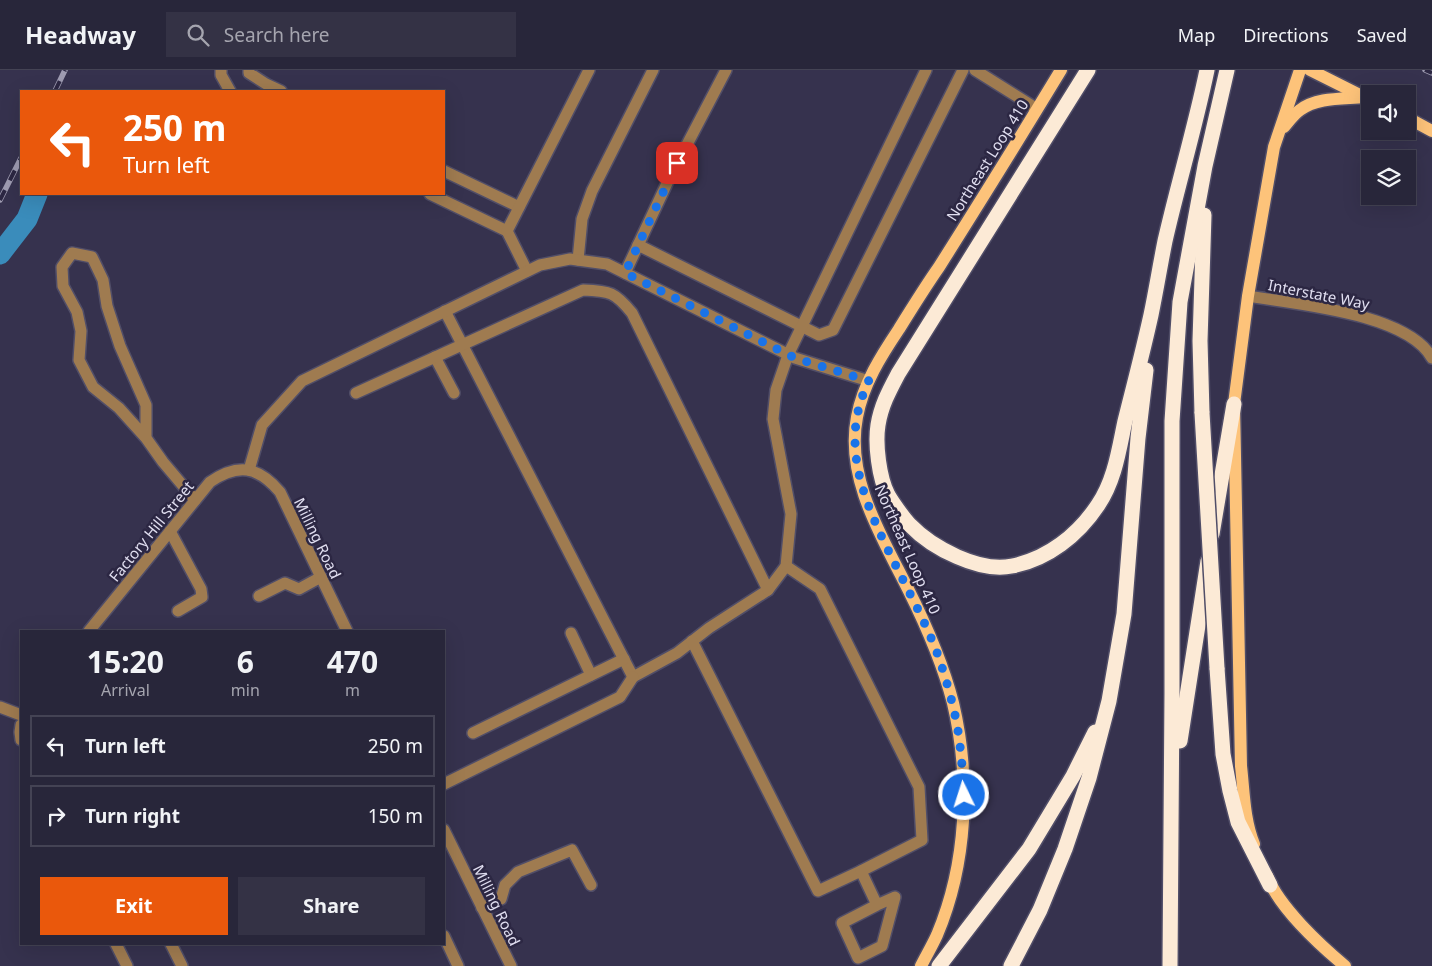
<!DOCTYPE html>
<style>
:root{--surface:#28263a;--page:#343245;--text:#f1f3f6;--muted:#a5a5af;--line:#444354;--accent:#ea580c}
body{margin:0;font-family:"Noto Sans",sans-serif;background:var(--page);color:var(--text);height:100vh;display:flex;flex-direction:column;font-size:19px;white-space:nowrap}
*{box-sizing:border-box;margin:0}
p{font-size:16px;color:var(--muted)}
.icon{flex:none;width:28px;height:28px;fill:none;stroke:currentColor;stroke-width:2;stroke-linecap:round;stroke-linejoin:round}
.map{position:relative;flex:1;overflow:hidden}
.side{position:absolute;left:20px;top:560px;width:425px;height:315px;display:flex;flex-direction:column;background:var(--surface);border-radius:0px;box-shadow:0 5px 20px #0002,0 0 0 1px var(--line)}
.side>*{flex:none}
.hud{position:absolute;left:20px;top:20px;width:425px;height:105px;border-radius:0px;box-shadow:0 5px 20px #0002,0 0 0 1px var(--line);background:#ea580c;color:#fff;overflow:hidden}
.fabs{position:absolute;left:1361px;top:15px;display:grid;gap:10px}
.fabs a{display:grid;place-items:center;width:55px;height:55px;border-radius:0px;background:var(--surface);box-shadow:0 5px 20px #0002,0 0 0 1px var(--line);font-size:25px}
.pin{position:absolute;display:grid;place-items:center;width:42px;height:42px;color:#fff;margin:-21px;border-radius:10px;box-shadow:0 2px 8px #0006}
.me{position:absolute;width:55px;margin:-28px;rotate:356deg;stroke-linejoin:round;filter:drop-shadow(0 0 4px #0008)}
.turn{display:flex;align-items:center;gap:18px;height:105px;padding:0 20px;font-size:22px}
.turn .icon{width:65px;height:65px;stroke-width:2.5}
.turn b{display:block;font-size:35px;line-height:42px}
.eta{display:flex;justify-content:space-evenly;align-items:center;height:85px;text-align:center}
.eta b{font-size:30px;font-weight:700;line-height:35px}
.action{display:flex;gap:10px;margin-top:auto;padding:10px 20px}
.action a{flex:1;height:58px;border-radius:0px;background:var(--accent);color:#fff;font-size:20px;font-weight:700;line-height:58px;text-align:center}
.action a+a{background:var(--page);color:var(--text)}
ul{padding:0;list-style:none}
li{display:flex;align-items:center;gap:15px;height:62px;margin:0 10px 8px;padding:0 10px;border:2px solid var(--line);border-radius:0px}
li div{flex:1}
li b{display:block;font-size:19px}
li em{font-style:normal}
header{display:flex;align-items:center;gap:30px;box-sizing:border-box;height:70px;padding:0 25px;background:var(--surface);border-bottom:1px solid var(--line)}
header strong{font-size:24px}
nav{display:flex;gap:28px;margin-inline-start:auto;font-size:18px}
.search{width:350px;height:45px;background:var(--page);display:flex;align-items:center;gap:12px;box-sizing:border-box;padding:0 18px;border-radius:0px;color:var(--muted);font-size:19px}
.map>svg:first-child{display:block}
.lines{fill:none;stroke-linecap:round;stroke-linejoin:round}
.river{stroke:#3a8cbb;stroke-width:21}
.minor-casing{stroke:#514e68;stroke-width:14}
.major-casing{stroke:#514e68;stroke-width:15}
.highway-casing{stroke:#514e68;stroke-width:18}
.minor{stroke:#9f7b50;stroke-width:11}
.major{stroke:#fdc37a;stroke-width:12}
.highway{stroke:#fcead6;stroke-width:15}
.rail-casing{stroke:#9e9bb1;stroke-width:5.5}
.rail{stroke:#2c2743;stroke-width:4;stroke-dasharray:11;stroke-linecap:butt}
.highway-bridge-casing{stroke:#514e68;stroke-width:18;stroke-linecap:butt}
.highway-bridge{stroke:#fcead6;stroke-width:15}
.route{stroke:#1a73e8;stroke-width:9;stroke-dasharray:0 16.2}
.labels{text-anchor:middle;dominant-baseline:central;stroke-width:5;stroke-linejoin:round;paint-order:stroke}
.street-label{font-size:15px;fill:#e0def0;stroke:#2c2743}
</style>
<header>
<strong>Headway</strong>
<div class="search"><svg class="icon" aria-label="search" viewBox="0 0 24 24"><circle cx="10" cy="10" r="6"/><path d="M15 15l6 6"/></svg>Search here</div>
<nav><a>Map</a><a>Directions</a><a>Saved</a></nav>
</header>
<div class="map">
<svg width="1432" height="896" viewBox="0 0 1432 896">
<rect width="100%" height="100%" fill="#36324e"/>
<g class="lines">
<!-- river -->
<polyline class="river" points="0,184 27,149 37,124"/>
<defs>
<g id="minor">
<polyline points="221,0 221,5 230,21"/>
<polyline points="249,0 249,3 266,14 281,21"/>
<polyline points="975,0 1037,39"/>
<polyline points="444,101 519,137"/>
<polyline points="430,124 507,161 527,201"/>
<polyline points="507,161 589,0"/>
<polyline points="638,175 819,265 833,260 963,0"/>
<polyline points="578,190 582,149 592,121 653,0"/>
<polyline points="625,203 669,109 726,0"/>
<path d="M 1248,226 C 1295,234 1407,243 1432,288"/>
<polyline points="445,241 633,607 677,583 709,558 768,520 786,496 791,444 773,349 776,320 788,285 926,0"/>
<polyline points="435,287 454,323"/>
<path d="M 356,323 L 583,220 C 610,221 615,222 632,243 L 768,520"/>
<polyline points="146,368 146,335 120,276 107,236 103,210 92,187 72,183 62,197 63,216 77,242 81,261 79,290 93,317 119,338 146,368 163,392 195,430"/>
<polyline points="249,400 262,355 302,311 540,195 570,189 607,194 795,288 869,311"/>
<polyline points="170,461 201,519 202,527 178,541"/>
<polyline points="259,526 285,513 299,519 321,507"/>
<path d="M 89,561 L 210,412 C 238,393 258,396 280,422 L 347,561"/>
<polyline points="571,563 591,605"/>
<polyline points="692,571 818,821 861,801 922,770 919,717 820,519 786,496"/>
<polyline points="0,637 21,645"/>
<polyline points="21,655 20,662 21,670"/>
<polyline points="473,663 624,589"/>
<polyline points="444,714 620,627 633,607"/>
<polyline points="444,760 511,896"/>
<polyline points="861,801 877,835 842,853 858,888 882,876 895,827 877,835"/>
<polyline points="482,838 501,829 505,815 518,802 572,780 591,815"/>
<polyline points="444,866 458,896"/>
<polyline points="116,874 127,896"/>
<polyline points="171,874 182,896"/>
</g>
<g id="major">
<polyline points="1310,0 1364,27"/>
<polyline points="1408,48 1432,61"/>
<path d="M 1284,57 C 1289,51 1294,44 1300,40 C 1317,27 1343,29 1364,27"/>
<path d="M 1254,774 C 1244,750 1244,722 1241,696 L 1234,334 L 1248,226 L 1274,77 L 1300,0"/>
<path d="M 1267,806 C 1279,837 1320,875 1345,896"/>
<path d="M 921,896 C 926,886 932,876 937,865 C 967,794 971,709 953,633 C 943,594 926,555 908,519 C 882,467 845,408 857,347 C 863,314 881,286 899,259 C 912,238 925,217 939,197 C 980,132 1021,66 1061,0"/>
</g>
<g id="highway">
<path d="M 1088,0 L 898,304 C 889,321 881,336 878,355 C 875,374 879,408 888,425 C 892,432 904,449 910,455 C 932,478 980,503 1012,496 C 1048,489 1078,465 1098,435 C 1115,410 1119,379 1125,351 C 1134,316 1143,281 1151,245 C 1156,221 1160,196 1165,171 C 1178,114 1195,58 1207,0"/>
<polyline points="1202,343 1200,271 1204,145"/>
<polyline points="1212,464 1234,334"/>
<polyline points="1217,598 1223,684 1230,721 1238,752 1270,815"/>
<polyline points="1180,671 1208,491"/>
<polyline points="939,896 1029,779 1073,706 1095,662"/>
<polyline points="1011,896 1040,840 1065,779 1089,708 1109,631 1124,544 1138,368 1146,300"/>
<polyline points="1170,896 1172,623 1172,351 1180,232 1205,96 1227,0"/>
</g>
</defs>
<!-- minor casing -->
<use href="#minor" class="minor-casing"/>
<!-- major casing -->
<use href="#major" class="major-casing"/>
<!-- highway casing -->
<use href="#highway" class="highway-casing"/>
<!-- minor -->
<use href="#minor" class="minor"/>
<!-- major -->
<use href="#major" class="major"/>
<!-- highway -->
<use href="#highway" class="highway"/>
<defs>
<g id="rail">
<polyline points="1425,0 1432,3"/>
<polyline points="55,21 65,0"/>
<polyline points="0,130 21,88"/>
</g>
</defs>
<!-- rail casing -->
<use href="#rail" class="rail-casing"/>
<!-- rail -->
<use href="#rail" class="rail"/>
<defs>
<polyline id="highway-bridge" points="1202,343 1217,598"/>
</defs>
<!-- highway-bridge casing -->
<use href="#highway-bridge" class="highway-bridge-casing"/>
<!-- highway-bridge -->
<use href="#highway-bridge" class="highway-bridge"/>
</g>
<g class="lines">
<!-- route -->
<path class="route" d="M 677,93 L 625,203 L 795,288 L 869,311 C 836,376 868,440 897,498 C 912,528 929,559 940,591 C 949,619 957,647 960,676 C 962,692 963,709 964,725"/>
</g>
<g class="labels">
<!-- street labels -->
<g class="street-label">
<text transform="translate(987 90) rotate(-58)">Northeast Loop 410</text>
<text transform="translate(1319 224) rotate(11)">Interstate Way</text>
<text transform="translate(151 461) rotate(-51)">Factory Hill Street</text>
<text transform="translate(318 468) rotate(64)">Milling Road</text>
<text transform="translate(908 479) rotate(66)">Northeast Loop 410</text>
<text transform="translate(497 835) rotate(64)">Milling Road</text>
</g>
</g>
</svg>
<div class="fabs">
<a><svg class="icon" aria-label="sound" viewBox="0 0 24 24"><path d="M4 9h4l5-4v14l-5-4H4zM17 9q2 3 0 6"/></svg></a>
<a><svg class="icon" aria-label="layers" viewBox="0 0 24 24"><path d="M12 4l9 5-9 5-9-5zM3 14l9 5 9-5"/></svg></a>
</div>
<div class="pin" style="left:677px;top:93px;background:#d93025"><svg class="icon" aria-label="arrive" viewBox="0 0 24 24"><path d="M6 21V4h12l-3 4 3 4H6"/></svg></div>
<svg class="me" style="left:964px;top:725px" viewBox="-20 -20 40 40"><circle r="17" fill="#1a73e8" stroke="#fff" stroke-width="3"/><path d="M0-11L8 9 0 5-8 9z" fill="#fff"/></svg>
<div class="hud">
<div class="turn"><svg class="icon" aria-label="left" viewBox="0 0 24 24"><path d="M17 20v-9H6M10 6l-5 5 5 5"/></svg><div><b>250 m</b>Turn left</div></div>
</div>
<section class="side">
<div class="eta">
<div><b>15:20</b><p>Arrival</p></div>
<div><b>6</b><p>min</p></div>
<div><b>470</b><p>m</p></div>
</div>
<ul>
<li><svg class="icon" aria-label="left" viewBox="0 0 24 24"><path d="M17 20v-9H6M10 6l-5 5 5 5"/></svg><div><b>Turn left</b></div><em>250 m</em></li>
<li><svg class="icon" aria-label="right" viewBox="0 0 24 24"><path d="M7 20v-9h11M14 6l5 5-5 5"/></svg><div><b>Turn right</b></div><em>150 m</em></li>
</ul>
<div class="action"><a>Exit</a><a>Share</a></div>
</section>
</div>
